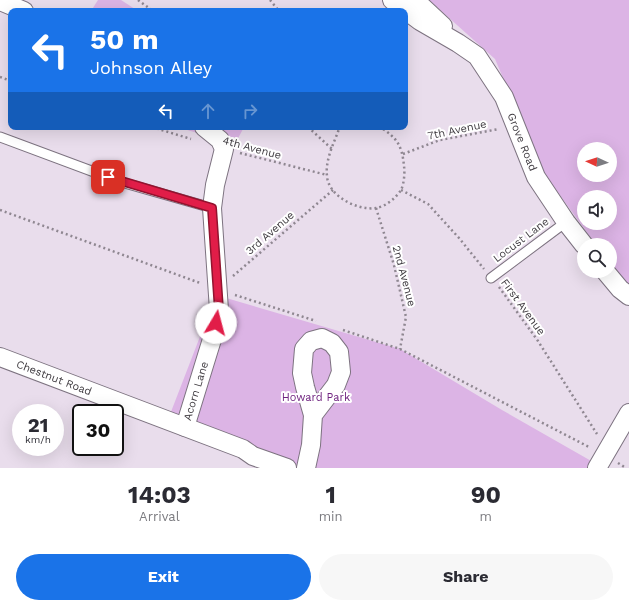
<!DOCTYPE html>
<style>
:root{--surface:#fff;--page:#f7f7f7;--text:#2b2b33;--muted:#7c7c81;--accent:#1a73e8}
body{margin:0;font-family:"Work Sans",sans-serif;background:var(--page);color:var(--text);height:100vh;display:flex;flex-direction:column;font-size:15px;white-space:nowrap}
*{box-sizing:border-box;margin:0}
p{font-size:13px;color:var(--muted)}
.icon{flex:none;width:22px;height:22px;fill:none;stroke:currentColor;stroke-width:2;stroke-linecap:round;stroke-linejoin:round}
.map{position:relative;height:468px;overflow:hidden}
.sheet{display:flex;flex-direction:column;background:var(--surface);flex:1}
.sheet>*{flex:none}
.guide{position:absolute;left:8px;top:8px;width:400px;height:122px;border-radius:8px;box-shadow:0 4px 16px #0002;background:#1a73e8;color:#fff;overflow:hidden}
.needle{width:26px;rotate:273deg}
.fabs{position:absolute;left:577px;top:142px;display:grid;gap:8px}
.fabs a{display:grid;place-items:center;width:40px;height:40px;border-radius:50%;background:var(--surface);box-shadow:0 4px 16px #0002;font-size:20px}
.speed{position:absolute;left:12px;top:404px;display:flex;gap:8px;font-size:20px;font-weight:700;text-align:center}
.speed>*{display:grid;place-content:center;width:52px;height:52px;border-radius:50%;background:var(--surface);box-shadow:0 4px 16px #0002;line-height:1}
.speed small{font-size:10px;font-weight:400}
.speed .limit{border:2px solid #111;border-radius:6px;background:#fff;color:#111}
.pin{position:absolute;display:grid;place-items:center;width:34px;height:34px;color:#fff;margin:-17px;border-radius:8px;box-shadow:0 2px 6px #0006}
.me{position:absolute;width:44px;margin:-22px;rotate:8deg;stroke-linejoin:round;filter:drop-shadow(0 0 3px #0008)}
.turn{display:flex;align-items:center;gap:14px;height:84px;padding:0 16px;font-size:18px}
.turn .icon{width:52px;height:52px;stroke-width:2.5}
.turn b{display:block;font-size:28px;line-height:34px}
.lanes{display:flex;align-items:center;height:38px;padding:0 16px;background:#0003;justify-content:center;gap:20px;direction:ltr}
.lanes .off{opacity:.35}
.eta{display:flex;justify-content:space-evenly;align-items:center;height:68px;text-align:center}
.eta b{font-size:24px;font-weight:700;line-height:28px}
.primary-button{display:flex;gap:8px;margin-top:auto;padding:8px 16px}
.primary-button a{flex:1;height:46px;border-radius:24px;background:var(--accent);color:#fff;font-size:16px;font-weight:700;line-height:46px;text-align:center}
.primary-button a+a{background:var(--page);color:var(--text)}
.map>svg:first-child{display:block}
.green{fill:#dcb4e5;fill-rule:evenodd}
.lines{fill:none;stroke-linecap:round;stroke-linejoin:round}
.service-casing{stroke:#7d7380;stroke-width:11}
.minor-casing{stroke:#7d7380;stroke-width:20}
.path{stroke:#8f8791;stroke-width:2.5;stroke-dasharray:2 3;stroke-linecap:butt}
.service{stroke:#fff;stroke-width:9}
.minor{stroke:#fff;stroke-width:18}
.route-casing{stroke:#92132f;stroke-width:10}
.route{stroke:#e11d48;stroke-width:7}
.labels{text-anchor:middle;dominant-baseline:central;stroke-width:4;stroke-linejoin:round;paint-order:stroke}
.street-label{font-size:11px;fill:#3f3b40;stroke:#fff}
.park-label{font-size:11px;fill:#6f237f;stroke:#fff}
</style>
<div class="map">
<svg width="629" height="468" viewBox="0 0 629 468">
<rect width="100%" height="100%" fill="#e9ddec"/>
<!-- green -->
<g class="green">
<polygon points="98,0 121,0 138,11 91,11"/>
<path d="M 429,0 L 629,0 L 629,289 L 610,268 L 610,245 L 596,245 L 543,172 L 495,59 ZM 584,149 L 610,149 L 610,175 L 584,175 ZM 584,197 L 610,197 L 610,223 L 584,223 Z"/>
<polygon points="177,127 240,127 243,129 235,144"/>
<polygon points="216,295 400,349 502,410 593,462 590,468 304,468 169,417"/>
</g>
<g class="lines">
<defs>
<g id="service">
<polyline points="0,137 121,182 212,208"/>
<polyline points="491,278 566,222"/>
</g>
<g id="minor">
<polyline points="392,0 420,21 458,43 477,56 504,97 536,177 566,222 584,245"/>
<polyline points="415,0 443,26"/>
<polyline points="0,1 24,11"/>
<polyline points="605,271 620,289 629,296"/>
<polyline points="0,357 243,449 253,456 287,468"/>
<polyline points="185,427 213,336 219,310 212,208 215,185 224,149 220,140 204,127"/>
<polyline points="306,468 311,445 313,415 305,387 302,373 304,349 311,341 322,338 332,343 339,352 341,372 336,385 313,415"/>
<polyline points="597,468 629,413"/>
</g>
</defs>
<!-- service casing -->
<use href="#service" class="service-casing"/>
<!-- minor casing -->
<use href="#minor" class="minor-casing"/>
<!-- path -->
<g class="path">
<polyline points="138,0 153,11"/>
<polyline points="270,0 279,11"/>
<polyline points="0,77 11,81"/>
<polyline points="152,127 191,139"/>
<polyline points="308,127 332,149"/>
<path d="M 342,127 L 339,129 C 334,143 325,160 327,176 C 328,196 358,211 376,208 C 385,207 396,198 401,190 C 404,184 405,173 404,166 C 402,145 397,138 380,127"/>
<polyline points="240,153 327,175"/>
<polyline points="403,154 440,140 499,129"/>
<polyline points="401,190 428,204 459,238 484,269"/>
<polyline points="376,208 394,265 406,317 400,349"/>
<polyline points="0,210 200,283"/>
<polyline points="233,276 333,190"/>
<polyline points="499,287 538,341 597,434"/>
<polyline points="235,295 316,321"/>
<polyline points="343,330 400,349 589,447"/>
<polyline points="618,463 626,468"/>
</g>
<!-- service -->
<use href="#service" class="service"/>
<!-- minor -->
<use href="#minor" class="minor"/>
</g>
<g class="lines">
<defs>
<polyline id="route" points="108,177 212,208 219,310 216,323"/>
</defs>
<!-- route casing -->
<use href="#route" class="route-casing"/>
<!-- route -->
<use href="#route" class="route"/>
</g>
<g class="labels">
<!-- street labels -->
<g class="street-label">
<text transform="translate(457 130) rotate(-12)">7th Avenue</text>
<text transform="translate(522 142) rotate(68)">Grove Road</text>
<text transform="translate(252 148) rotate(15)">4th Avenue</text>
<text transform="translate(270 233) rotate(-41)">3rd Avenue</text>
<text transform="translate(521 240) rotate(-37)">Locust Lane</text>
<text transform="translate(404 276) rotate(75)">2nd Avenue</text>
<text transform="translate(523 307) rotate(54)">First Avenue</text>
<text transform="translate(54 378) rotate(21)">Chestnut Road</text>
<text transform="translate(196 391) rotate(-73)">Acorn Lane</text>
</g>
<!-- park labels -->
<g class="park-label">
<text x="316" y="397">Howard Park</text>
</g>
</g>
</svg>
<div class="fabs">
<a><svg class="needle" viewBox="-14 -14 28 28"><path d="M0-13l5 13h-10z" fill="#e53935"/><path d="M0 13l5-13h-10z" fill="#7c7c81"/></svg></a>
<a><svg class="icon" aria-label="sound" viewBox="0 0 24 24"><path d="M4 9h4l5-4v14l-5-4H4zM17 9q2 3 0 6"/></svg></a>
<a><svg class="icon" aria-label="search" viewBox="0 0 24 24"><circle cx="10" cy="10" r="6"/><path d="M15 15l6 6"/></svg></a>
</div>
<div class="speed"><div>21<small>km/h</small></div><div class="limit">30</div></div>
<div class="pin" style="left:108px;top:177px;background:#d93025"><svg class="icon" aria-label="arrive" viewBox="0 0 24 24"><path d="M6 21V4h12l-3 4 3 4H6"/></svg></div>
<svg class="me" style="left:216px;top:323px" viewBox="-20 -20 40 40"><circle r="19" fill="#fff"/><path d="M0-13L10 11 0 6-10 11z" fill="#e11d48"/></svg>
<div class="guide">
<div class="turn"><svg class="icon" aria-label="left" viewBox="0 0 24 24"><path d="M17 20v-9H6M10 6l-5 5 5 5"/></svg><div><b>50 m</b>Johnson Alley</div></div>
<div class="lanes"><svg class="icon" aria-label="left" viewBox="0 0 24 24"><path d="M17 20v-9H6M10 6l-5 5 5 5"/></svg><svg class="icon off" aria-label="ahead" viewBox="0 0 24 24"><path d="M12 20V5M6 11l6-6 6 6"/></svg><svg class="icon off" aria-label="right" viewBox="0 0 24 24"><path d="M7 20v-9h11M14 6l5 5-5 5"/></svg></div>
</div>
</div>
<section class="sheet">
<div class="eta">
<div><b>14:03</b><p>Arrival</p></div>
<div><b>1</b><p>min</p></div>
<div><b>90</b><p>m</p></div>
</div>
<div class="primary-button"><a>Exit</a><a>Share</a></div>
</section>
